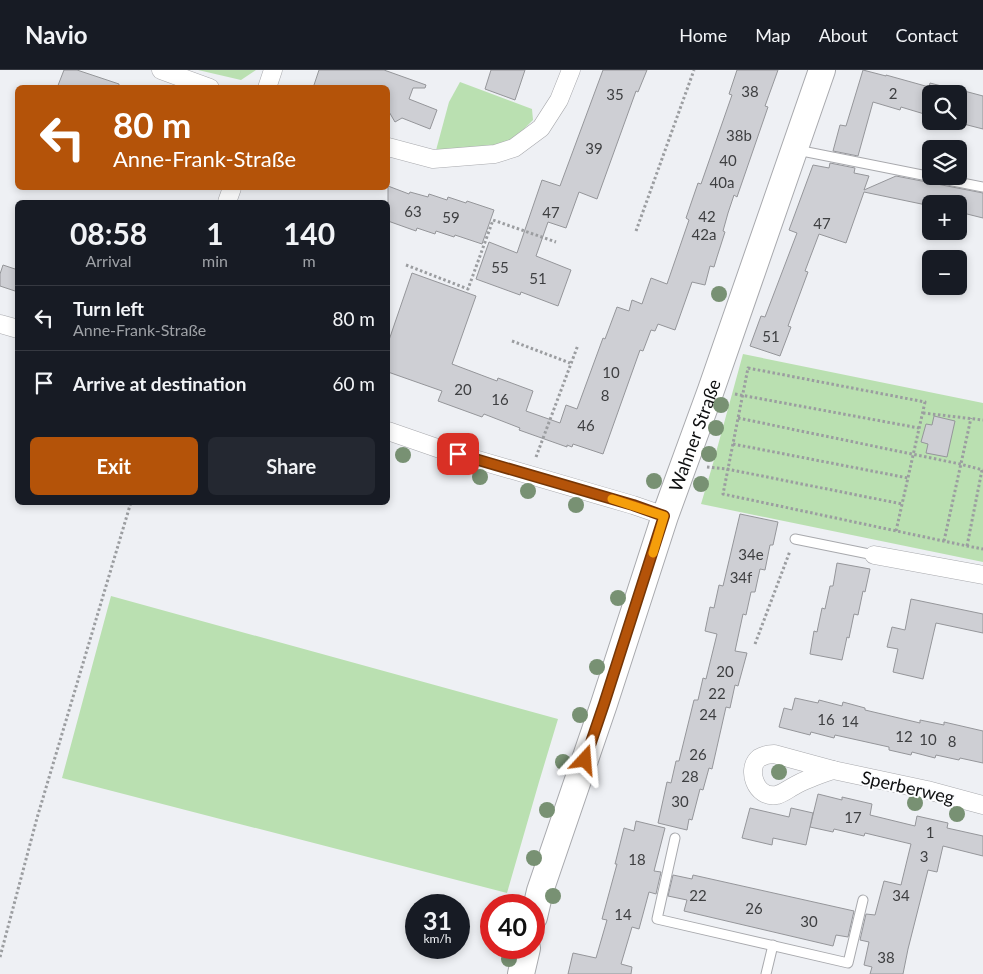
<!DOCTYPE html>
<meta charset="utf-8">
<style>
:root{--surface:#171b24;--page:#242831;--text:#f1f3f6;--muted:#9ea1a6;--line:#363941;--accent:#b45309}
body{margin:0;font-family:Lato,sans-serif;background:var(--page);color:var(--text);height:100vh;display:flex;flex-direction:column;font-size:19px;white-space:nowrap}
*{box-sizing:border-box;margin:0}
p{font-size:16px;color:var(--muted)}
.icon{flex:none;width:28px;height:28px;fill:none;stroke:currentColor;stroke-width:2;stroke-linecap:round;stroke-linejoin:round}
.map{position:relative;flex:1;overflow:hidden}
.side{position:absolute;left:15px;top:130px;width:375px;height:305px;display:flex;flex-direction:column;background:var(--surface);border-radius:8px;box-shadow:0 2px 8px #0003}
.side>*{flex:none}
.hud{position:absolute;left:15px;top:15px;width:375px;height:105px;border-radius:8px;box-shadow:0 2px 8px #0003;background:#b45309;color:#fff;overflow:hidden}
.tools{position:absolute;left:922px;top:15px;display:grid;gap:10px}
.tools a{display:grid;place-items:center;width:45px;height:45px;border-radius:8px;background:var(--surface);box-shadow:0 2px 8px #0003;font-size:25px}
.speed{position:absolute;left:405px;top:824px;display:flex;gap:10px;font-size:25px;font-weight:700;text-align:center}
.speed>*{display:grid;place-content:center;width:65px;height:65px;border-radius:50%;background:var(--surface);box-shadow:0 2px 8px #0003;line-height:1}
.speed small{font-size:12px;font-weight:400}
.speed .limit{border:8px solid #d22;background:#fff;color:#111}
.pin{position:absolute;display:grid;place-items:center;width:42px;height:42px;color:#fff;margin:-21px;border-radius:10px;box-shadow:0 2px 8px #0006}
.me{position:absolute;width:55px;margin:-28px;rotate:19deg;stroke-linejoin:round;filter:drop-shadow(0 0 4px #0008)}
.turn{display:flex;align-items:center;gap:18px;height:105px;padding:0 15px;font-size:22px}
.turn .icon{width:65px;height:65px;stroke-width:2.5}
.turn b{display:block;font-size:35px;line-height:42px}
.eta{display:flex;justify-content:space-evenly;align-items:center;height:85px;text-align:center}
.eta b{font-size:30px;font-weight:700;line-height:35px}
.primary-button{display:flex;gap:10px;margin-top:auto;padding:10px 15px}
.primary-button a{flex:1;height:58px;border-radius:8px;background:var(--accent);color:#fff;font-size:20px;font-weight:700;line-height:58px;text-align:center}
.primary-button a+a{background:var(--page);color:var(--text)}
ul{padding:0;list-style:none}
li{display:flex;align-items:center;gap:15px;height:65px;padding:0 15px;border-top:1px solid var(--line)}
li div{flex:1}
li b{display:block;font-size:19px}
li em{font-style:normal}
header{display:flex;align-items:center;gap:30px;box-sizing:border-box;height:70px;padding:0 25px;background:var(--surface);border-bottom:1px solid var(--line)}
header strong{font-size:24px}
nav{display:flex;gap:28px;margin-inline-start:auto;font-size:18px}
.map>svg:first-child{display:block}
.green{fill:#bae0b1}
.building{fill:#cecfd4;stroke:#95969a}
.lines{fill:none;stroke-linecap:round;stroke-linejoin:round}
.lane-casing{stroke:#a8a9ad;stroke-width:11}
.street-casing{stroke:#a8a9ad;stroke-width:19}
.secondary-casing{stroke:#a8a9ad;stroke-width:28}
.path{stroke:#9b9da0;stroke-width:3;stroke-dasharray:2.5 2.5;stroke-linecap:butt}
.lane{stroke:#fff;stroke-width:9}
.street{stroke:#fff;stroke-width:18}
.secondary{stroke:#fff;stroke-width:26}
.tree{fill:#789173}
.route-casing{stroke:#753606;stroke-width:12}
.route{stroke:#b45309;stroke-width:9}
.slow{stroke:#f59e0b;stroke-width:9}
.labels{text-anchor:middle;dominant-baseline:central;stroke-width:4;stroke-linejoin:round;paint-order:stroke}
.number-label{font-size:15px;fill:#3e3f41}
.street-label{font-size:18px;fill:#0e0f10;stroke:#fcfdff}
</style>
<header>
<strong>Navio</strong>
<nav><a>Home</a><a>Map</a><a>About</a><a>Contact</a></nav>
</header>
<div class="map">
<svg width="983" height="904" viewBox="0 0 983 904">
<rect width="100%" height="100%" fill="#eef0f4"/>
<!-- green -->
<g class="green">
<polygon points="198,0 256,0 241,10"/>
<polygon points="460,12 532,39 533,50 510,73 491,79 435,84 449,32"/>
<polygon points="743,284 983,333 983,492 701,434 712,397"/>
<polygon points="111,526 558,649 539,712 507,823 62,708"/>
</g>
<!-- building -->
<g class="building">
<polygon points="64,0 77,0 119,14 119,18 57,18"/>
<polygon points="319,0 384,0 426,15 425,18 413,18 409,29 437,40 430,59 402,48 395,52 388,40 388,18 313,18"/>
<polygon points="491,0 525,0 515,30 485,19"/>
<polygon points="603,0 647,0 638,22 636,21 597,129 579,122 566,158 548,152 536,186 571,200 558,236 521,222 520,225 476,209 489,172 517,183 542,110 560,116"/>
<polygon points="737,0 778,0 765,36 768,37 737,127 734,125 728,143 723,161 725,162 717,187 714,197 710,196 705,215 692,212 675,260 658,254 655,261 651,260 643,281 640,280 603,384 573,374 572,377 567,375 567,377 519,360 520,358 484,344 482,347 438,331 442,321 388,302 388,273 412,203 476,226 452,294 497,311 498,308 533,321 526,341 560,353 566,335 577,339 603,268 605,269 617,237 629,241 632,230 642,234 651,208 667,214 689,150 686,148 698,113 701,114 732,25 729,24"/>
<polygon points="863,0 886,6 886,5 929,17 930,13 953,19 953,18 983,26 983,59 952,51 959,51 959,24 931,24 931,46 901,37 900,40 873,32 858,86 833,81 840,55 846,56"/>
<polygon points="830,93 855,98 854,103 869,106 864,120 896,106 983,123 983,148 959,142 959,134 931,134 931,136 864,122 846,173 819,164 805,201 808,202 788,256 791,257 780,286 750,276 761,246 765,247 797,163 789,160 813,95 829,98"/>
<polygon points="388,116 409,124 410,122 428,127 429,124 447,130 448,127 466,133 467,131 494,140 482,174 455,165 454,167 436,161 435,164 417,158 416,161 388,151"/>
<polygon points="3,195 18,200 18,222 0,216 0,204"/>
<polygon points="934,346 955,351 947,387 926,383 928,374 921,372 926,354 932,355"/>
<polygon points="740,444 778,452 773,475 770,475 765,500 760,499 755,522 751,522 746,545 743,544 735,581 747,583 738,616 735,615 730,638 726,637 712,699 709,698 703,720 700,719 692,750 689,749 687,760 658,753 667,712 671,713 676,691 679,691 694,630 698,630 703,608 706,609 717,564 705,561 710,537 714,538 719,515 723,516"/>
<polygon points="837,493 870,499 865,522 863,521 858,545 854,544 849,568 847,567 842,590 810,584 814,561 817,562 822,538 825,539 830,516 833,516"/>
<polygon points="911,529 983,544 983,563 936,553 923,609 893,602 898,579 887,577 892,557 905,560"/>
<polygon points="795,628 818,633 819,630 842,636 843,632 865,638 865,640 920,653 920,650 944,655 944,652 983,661 983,693 960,688 959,690 936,685 935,688 912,682 911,685 889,680 889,677 835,665 834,668 811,662 810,665 779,657 784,638 792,640"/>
<polygon points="818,724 842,730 842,727 872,734 870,745 915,756 917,746 948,753 947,758 983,766 983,786 943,776 937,802 928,800 908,879 903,904 870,904 872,897 864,895 869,872 860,870 866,844 875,845 884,811 901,815 911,774 865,763 864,766 834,759 833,762 810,757"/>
<polygon points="750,738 789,747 791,738 813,743 806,775 773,768 772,775 742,768"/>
<polygon points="636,751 665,758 654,801 661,802 656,824 649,822 639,859 632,857 621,894 632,897 631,904 568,904 573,883 596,888 607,850 602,849 617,794 615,794 624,758 634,761"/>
<polygon points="673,805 692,809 693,805 854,841 848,867 836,865 833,876 684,841 687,830 668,826"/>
</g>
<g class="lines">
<defs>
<g id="lane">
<polyline points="797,80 983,117"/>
<polyline points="795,469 874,485"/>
<polyline points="675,768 657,849 848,893 863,830"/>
<polyline points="766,904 773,875"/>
</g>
<g id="street">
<polyline points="161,0 210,18"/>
<polyline points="267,18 273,0"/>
<polyline points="388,77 433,89 495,84 514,78 541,58 559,30 571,0"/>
<polyline points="227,132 232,118"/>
<polyline points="0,254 18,259"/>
<polyline points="388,361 440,379 633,435 665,446"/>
<polyline points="874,485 983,505"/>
<path d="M 774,684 L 833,700 C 821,704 806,709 794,716 C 788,719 784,723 777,725 C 755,729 746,698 759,688 C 764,685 769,684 774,684 Z"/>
<polyline points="833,700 927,720 983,735"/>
</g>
<g id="secondary">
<path id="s1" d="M 534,847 L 540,821 L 604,634 L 665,446 L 711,320 L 822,0"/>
<polyline points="521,904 527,878"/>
</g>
</defs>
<!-- lane casing -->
<use href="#lane" class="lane-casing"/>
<!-- street casing -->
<use href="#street" class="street-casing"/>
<!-- secondary casing -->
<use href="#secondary" class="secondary-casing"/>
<!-- path -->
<g class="path">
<polyline points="636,161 694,0"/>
<polyline points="406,195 468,219 493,150 556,172"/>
<polyline points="512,271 570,293"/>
<polyline points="735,324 919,358"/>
<polyline points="923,343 983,350"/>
<polyline points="738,348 960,394 983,400"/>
<polyline points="733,374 908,408"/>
<polyline points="536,387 578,275"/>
<polyline points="707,397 727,399 902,434"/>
<polyline points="896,461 925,332 748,298 723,424 967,476 983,479"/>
<polyline points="944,471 971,348"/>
<polyline points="967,476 982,400"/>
<polyline points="755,574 790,481"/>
<polyline points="0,887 37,748 131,432"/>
</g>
<!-- lane -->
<use href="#lane" class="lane"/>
<!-- street -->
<use href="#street" class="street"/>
<!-- secondary -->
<use href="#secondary" class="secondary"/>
</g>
<!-- trees -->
<g class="tree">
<circle cx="719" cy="224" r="8"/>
<circle cx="721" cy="335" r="8"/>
<circle cx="716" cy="358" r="8"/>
<circle cx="709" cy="384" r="8"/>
<circle cx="403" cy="385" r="8"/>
<circle cx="480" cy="407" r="8"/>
<circle cx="654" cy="411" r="8"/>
<circle cx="701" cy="414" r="8"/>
<circle cx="528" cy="421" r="8"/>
<circle cx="576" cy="435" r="8"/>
<circle cx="618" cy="528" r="8"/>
<circle cx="597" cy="597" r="8"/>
<circle cx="580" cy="645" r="8"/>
<circle cx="563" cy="692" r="8"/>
<circle cx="779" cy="702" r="8"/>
<circle cx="915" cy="733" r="8"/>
<circle cx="547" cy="740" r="8"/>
<circle cx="957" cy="744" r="8"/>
<circle cx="534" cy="788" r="8"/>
<circle cx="553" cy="826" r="8"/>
<circle cx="509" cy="889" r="8"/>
</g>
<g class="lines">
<defs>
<polyline id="route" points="458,384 633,435 664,446 604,634 585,690"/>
</defs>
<!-- route casing -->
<use href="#route" class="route-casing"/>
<!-- route -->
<use href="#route" class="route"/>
<!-- slow -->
<polyline class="slow" points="612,429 664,446 653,483"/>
</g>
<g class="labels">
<!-- number labels -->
<g class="number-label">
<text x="750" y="21">38</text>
<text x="893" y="23">2</text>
<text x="615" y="24">35</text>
<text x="739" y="65">38b</text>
<text x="594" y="78">39</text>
<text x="728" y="90">40</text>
<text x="722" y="112">40a</text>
<text x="413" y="141">63</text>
<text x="551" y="142">47</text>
<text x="707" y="146">42</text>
<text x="451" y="147">59</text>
<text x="822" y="153">47</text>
<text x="704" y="164">42a</text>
<text x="500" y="197">55</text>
<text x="538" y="208">51</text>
<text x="771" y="266">51</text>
<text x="611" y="302">10</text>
<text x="463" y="319">20</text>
<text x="605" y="325">8</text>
<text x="500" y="329">16</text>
<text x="586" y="355">46</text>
<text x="751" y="484">34e</text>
<text x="741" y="507">34f</text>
<text x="725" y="601">20</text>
<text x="717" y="623">22</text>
<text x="708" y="644">24</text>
<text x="826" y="649">16</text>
<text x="850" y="651">14</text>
<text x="904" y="666">12</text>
<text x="928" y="669">10</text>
<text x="952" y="671">8</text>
<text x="698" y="684">26</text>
<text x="690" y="706">28</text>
<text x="680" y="731">30</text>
<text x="853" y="747">17</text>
<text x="930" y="762">1</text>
<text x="924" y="786">3</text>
<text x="637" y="789">18</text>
<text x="698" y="825">22</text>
<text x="901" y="825">34</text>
<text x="754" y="838">26</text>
<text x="623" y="844">14</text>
<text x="809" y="851">30</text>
<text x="886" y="887">38</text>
</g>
<!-- street labels -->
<g class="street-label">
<text stroke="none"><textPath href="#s1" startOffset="508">Wahner Straße</textPath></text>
<text transform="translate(908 717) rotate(13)">Sperberweg</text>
</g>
</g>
</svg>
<div class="tools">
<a><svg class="icon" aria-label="search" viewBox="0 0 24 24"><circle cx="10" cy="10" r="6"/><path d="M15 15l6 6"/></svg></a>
<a><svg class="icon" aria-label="layers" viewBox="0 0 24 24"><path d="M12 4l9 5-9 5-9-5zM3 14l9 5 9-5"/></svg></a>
<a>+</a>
<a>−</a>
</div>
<div class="speed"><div>31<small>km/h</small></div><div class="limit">40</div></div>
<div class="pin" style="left:458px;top:384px;background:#d93025"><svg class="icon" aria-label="arrive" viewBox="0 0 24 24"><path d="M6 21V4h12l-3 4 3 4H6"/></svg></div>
<svg class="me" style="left:585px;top:690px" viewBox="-20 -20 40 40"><path d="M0-17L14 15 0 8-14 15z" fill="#b45309" stroke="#fff" stroke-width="4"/></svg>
<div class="hud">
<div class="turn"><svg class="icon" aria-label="left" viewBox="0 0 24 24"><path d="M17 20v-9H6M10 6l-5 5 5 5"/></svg><div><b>80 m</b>Anne-Frank-Straße</div></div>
</div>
<section class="side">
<div class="eta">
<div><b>08:58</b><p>Arrival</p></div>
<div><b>1</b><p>min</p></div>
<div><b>140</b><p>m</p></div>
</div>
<ul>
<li><svg class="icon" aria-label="left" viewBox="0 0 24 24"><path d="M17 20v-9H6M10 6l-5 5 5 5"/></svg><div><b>Turn left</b><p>Anne-Frank-Straße</p></div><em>80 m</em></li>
<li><svg class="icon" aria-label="arrive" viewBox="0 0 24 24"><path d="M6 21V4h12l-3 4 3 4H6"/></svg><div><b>Arrive at destination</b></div><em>60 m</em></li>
</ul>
<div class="primary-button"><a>Exit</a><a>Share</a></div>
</section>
</div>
